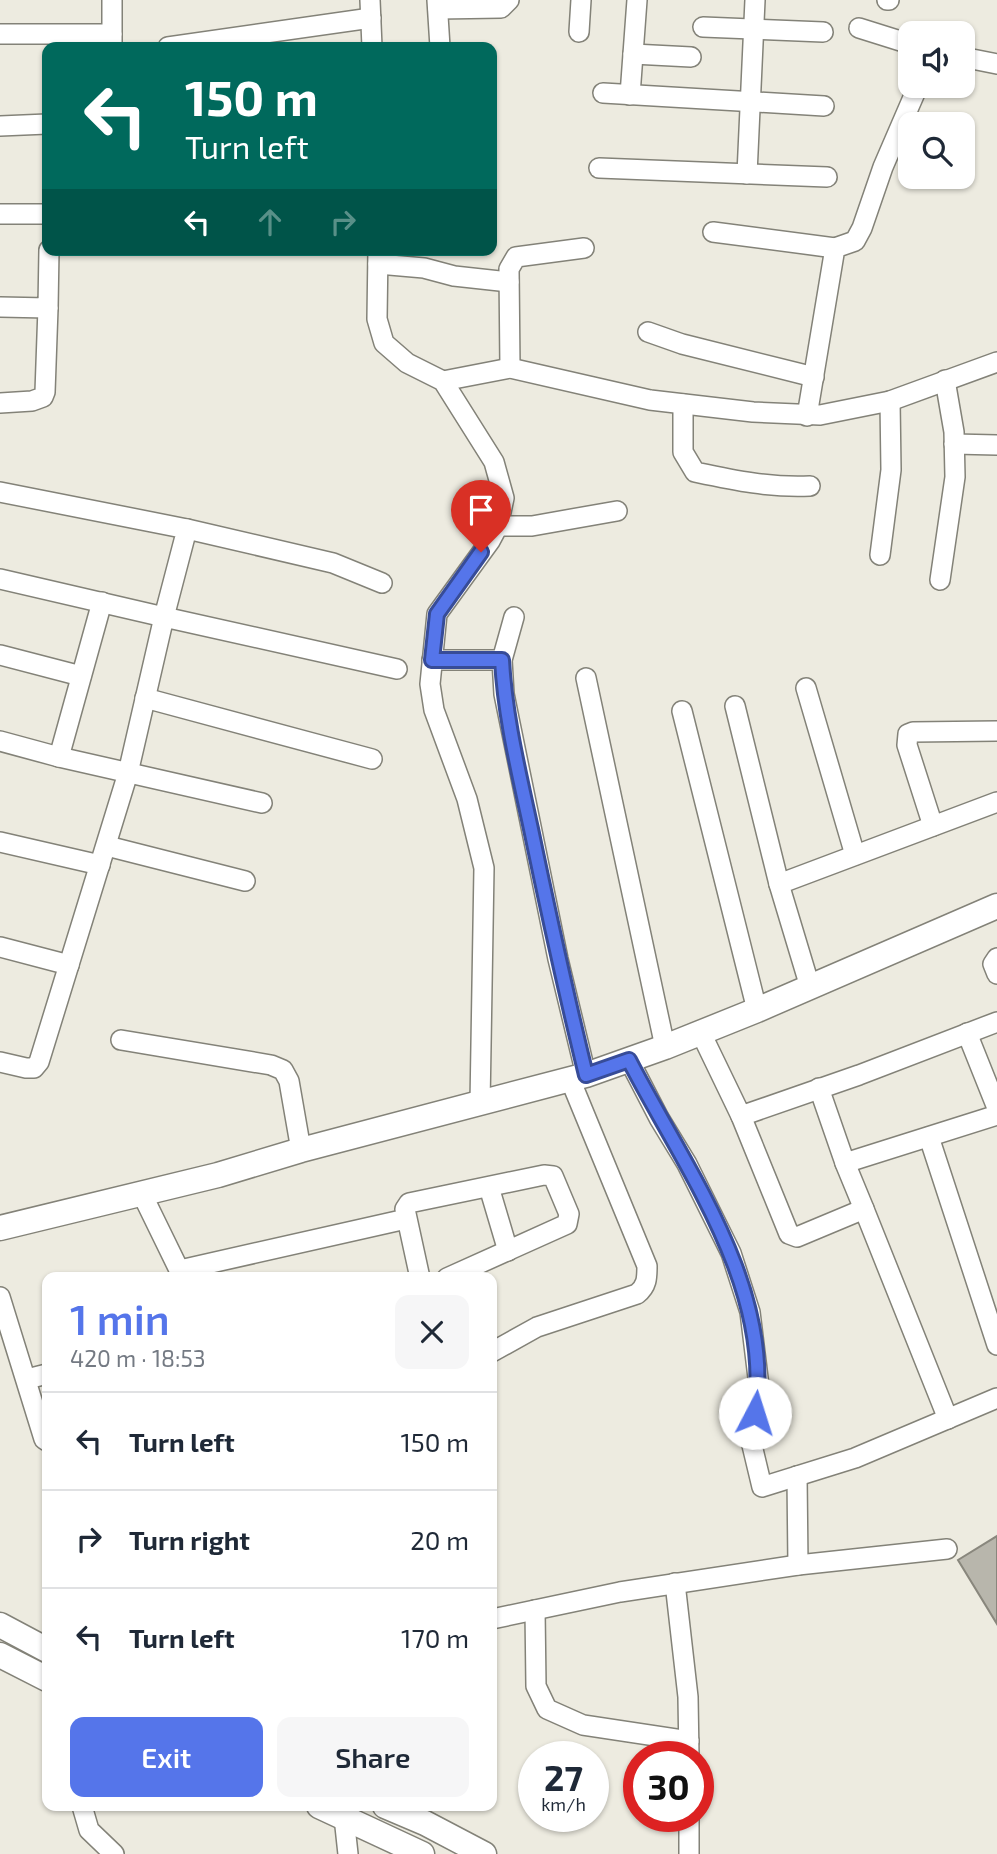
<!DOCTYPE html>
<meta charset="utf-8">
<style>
:root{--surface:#fff;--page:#f6f6f7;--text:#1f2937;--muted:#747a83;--line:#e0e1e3;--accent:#5575ea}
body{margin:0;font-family:"Exo 2",sans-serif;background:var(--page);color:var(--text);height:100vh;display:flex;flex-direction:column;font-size:26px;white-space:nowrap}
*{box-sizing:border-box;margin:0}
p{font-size:23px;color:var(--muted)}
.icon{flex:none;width:38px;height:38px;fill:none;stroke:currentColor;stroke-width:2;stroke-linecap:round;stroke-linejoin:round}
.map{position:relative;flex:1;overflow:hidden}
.details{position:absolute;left:42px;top:1272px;width:455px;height:539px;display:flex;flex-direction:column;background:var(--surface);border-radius:14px;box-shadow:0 2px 5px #0004}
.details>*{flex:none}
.hud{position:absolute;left:42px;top:42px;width:455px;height:214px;border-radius:14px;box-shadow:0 2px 5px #0004;background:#00695c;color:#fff;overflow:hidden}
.buttons{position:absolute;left:898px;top:21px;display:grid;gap:14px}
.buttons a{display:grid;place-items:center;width:77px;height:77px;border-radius:14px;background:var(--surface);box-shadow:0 2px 5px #0004;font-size:35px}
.speed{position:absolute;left:518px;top:1741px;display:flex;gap:14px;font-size:35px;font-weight:700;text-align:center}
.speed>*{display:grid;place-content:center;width:91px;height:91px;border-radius:50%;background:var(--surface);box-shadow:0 2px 5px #0004;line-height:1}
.speed small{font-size:18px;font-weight:400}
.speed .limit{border:10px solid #d22;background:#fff;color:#111}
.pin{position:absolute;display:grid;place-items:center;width:60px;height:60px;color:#fff;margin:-72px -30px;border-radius:50% 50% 50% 0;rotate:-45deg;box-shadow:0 0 7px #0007}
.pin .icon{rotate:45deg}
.me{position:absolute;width:77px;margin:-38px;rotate:5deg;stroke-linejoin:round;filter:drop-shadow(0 0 5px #0008)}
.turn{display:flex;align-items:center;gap:24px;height:147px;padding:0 28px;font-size:32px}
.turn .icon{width:91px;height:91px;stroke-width:2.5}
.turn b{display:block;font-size:49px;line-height:60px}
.lanes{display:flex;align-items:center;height:66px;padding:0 28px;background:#0003;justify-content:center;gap:35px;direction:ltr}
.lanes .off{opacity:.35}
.round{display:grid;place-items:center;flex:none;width:74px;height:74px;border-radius:14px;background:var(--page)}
.summary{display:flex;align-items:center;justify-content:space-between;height:119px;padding:0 28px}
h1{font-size:42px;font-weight:600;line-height:52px;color:var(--accent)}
.primary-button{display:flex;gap:14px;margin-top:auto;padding:14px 28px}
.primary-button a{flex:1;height:80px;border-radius:14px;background:var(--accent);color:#fff;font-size:28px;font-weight:600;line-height:80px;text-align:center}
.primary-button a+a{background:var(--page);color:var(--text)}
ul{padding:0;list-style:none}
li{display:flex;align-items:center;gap:21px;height:98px;padding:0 28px;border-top:2px solid var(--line)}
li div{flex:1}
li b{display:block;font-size:26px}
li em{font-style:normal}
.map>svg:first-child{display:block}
.building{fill:#b8b6ac;stroke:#89877d;stroke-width:2}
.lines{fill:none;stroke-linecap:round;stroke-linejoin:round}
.minor-casing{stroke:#838278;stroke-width:22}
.tertiary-casing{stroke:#838278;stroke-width:27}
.minor{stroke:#fff;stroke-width:19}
.tertiary{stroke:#fff;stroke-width:24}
.route-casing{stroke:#374c98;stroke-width:18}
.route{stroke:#5575ea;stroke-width:12}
</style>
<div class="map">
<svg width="997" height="1854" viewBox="0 0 997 1854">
<rect width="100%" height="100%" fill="#edebe0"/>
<!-- building -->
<polygon class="building" points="997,1536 997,1624 958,1560"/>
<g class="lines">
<defs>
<g id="minor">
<polyline points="370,0 372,47"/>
<polyline points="437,0 440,47"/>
<polyline points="887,0 889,0"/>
<polyline points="438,9 501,8 509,0"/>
<polyline points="703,27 823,32"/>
<polyline points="859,28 910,44"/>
<polyline points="579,32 581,0"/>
<polyline points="0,34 112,34"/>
<polyline points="112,47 112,0"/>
<polyline points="168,47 371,18"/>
<polyline points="633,54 691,57"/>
<polyline points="962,57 997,64"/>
<polyline points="603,93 824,106"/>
<polyline points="630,95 637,0"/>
<polyline points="0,126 47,124"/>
<polyline points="599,168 827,177"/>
<polyline points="747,174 755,0"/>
<polyline points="0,214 47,214"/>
<polyline points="713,232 835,248"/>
<polyline points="378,250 377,319 384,343 407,363 443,381 494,462 504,498 498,526 490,541 437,614 430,684 434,710 467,799 484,868 480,1104"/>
<polyline points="378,264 424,268 454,276 509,282"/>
<polyline points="0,307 48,308 49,250"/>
<polyline points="648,332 682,344 814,377"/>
<polyline points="510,368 509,269 516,257 584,248"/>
<polyline points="443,381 510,368 650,400 753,412 820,415 890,401 997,362"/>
<polyline points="0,403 32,401 43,397 45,392 48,308"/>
<path d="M 683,404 L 683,452 L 695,472 C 733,480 770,488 810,486"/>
<polyline points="807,416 835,248 855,241 862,228 883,167 918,86"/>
<polyline points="954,444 997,445"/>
<polyline points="0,492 187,529 164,617 0,579"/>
<polyline points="498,526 532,526 617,511"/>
<polyline points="187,529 333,563 382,583"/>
<polyline points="880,555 891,470 890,401"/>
<polyline points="940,580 955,477 954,432 945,380"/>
<polyline points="514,617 502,660 504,694 558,959 586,1075"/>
<polyline points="0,655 81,676"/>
<polyline points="432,660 502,660"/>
<polyline points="586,678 665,1047"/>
<polyline points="806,688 855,855"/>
<polyline points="145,698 372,759"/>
<polyline points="735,706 779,884"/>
<polyline points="682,711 757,1010"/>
<polyline points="0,741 59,757 262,803"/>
<polyline points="59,757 102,602"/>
<polyline points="933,826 907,745 908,734 913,732 997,731"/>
<polyline points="0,842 100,865"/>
<polyline points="107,846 245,881"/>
<polyline points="0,947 69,965"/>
<polyline points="997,958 993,964 997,974"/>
<polyline points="810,987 779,884 997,802"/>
<polyline points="700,1031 741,1116 859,1075 997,1022"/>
<polyline points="967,1033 997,1108"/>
<polyline points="121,1040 271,1065 283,1070 289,1081 301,1150"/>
<polyline points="629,1060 659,1118 687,1164 731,1253 750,1312 759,1386 751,1441 762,1487 855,1458 997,1398"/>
<polyline points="0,1062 26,1068 34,1068 39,1062 128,773 164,617 397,669"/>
<polyline points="819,1088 845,1163 864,1209"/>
<polyline points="741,1116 789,1234 797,1237 864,1209 948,1419"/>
<polyline points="929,1137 997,1345"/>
<polyline points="845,1163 997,1115"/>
<polyline points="489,1187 508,1251"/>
<polyline points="142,1194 183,1278"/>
<polyline points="180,1270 406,1219"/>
<polyline points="420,1278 405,1209 409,1203 544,1175 553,1176 569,1214 567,1224 447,1278"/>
<polyline points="0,1297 44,1439 47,1441"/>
<path d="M 492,1352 L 537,1327 L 637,1294 C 647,1286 647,1278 647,1266 L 570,1079"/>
<polyline points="27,1379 47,1374"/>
<polyline points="797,1476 798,1565"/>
<polyline points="675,1583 688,1697 689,1757"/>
<polyline points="535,1610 536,1686 547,1709 583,1725 689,1741"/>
<polyline points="492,1619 620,1592 798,1565 947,1549"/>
<polyline points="82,1806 89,1830 114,1854"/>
<polyline points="348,1854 344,1817 351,1806"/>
<polyline points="689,1854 689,1816"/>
</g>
<g id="tertiary">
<polyline points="0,1228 218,1175 301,1150 586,1075 665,1047 757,1010 997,906"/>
<polyline points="0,1625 47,1650"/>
<polyline points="0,1655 47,1679"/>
<polyline points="319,1806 422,1854"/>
<polyline points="385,1806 425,1823 484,1854"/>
</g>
</defs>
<!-- minor casing -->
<use href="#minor" class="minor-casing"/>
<!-- tertiary casing -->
<use href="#tertiary" class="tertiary-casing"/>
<!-- minor -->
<use href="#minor" class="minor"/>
<!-- tertiary -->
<use href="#tertiary" class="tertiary"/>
</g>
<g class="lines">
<defs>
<path id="route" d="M 481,552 L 437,614 L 432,660 L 502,660 C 505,717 519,773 531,829 C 548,911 566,993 586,1075 L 629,1060 C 684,1167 774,1287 755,1413"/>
</defs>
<!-- route casing -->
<use href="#route" class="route-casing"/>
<!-- route -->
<use href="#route" class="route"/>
</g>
</svg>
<div class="buttons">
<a><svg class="icon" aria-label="sound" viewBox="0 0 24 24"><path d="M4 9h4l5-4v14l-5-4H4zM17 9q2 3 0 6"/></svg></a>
<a><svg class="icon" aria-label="search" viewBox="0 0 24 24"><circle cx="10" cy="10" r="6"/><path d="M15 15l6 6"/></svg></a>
</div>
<div class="speed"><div>27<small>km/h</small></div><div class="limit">30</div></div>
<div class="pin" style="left:481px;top:552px;background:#d93025"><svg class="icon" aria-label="arrive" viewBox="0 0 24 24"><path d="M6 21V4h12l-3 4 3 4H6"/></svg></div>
<svg class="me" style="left:755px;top:1413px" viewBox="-20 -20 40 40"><circle r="19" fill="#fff"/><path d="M0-13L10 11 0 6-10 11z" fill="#5575ea"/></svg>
<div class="hud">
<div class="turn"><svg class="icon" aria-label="left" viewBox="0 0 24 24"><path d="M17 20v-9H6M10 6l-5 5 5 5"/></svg><div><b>150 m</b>Turn left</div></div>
<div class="lanes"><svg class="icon" aria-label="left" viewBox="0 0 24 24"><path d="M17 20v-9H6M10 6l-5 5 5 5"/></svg><svg class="icon off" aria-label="ahead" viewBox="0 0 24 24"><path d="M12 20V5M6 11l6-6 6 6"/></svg><svg class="icon off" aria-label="right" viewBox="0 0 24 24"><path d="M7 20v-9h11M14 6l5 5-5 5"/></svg></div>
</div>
<section class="details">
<div class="summary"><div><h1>1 min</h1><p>420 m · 18:53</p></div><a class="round"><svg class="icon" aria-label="close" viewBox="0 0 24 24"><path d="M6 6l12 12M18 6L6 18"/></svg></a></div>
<ul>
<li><svg class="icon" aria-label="left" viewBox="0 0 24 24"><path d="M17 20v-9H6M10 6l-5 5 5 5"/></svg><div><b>Turn left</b></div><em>150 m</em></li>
<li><svg class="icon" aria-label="right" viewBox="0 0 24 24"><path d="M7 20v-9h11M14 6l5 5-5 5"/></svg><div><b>Turn right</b></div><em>20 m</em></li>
<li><svg class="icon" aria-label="left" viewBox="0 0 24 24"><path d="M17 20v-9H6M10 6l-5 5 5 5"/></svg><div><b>Turn left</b></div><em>170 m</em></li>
</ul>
<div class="primary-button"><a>Exit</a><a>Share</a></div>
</section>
</div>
